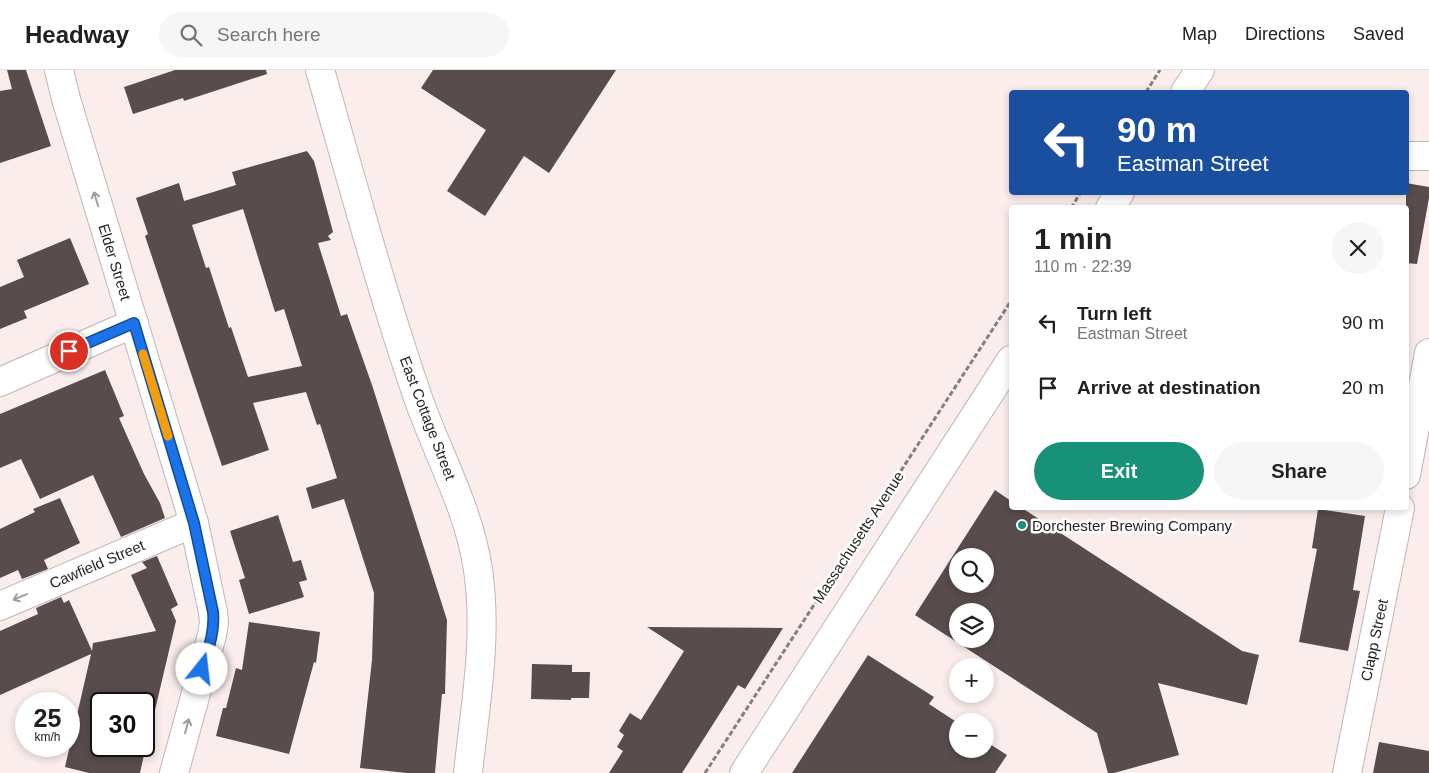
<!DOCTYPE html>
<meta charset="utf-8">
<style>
:root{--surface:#fff;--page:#f6f6f6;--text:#202124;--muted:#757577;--line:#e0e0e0;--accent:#179177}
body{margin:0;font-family:Helvetica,sans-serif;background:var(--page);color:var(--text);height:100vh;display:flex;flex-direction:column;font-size:19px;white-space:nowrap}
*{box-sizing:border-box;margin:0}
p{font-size:16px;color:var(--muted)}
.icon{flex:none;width:28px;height:28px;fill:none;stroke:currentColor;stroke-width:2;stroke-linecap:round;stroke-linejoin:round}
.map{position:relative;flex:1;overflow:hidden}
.drawer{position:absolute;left:1009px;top:135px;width:400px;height:305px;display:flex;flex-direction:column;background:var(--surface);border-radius:5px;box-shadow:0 2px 8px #0003}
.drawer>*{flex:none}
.top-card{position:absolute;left:1009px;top:20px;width:400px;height:105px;border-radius:5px;box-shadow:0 2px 8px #0003;background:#1a4fa0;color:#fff;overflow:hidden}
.controls{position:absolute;left:949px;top:478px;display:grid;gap:10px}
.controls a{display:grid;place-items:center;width:45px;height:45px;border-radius:50%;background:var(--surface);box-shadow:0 2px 8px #0003;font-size:25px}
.speed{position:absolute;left:15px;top:622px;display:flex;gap:10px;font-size:25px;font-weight:700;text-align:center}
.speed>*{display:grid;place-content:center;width:65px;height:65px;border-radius:50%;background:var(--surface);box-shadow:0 2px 8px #0003;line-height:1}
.speed small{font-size:12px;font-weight:400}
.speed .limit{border:2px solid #111;border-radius:8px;background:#fff;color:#111}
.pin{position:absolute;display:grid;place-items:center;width:42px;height:42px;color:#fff;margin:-21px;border:2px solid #fff;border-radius:50%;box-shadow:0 1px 5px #0007}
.me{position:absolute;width:55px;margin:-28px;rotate:16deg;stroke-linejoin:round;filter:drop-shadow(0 0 4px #0008)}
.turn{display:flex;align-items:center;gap:18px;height:105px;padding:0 25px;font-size:22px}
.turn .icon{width:65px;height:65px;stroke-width:2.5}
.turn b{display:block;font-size:35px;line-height:42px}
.round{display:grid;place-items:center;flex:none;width:52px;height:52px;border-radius:26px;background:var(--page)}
.head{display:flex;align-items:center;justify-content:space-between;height:85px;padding:0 25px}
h1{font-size:30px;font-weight:700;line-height:38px}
.action{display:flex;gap:10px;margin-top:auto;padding:10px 25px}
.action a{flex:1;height:58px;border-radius:30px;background:var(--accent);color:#fff;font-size:20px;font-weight:700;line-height:58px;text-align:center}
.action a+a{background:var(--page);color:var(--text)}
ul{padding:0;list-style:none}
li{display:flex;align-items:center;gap:15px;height:65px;padding:0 25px}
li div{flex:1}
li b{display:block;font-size:19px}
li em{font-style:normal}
header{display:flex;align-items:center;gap:30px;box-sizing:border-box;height:70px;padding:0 25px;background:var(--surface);border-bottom:1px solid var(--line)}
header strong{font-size:24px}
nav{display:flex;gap:28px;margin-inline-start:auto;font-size:18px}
.search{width:350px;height:45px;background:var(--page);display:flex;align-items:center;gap:12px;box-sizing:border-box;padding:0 18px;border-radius:28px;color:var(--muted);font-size:19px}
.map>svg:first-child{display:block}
.building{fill:#584c4c;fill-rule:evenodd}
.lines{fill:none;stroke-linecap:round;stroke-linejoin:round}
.minor-casing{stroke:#c2b5b4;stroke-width:30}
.major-casing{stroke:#c2b5b4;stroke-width:30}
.path{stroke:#877e7e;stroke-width:3;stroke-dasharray:5 2.5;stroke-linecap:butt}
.minor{stroke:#fff;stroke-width:28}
.major{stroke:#fff;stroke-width:28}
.oneway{stroke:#9e9c9c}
.route-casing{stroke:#114b97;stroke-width:12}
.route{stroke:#1a73e8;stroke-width:9}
.slow{stroke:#f59e0b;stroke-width:9}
.poi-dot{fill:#179177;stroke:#fefefe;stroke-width:2}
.labels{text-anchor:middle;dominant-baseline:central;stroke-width:5;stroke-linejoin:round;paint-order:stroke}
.street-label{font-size:15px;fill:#282323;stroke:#fefefe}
.poi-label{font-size:15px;fill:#282323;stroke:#fefefe;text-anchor:start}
</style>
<header>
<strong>Headway</strong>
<div class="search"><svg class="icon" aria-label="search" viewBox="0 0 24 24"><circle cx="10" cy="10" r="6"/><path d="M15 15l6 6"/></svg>Search here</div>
<nav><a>Map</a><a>Directions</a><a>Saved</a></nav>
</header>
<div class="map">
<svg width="1429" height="703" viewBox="0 0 1429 703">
<rect width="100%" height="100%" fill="#fbedec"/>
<!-- building -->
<g class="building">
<polygon points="7,0 26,0 51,76 0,93 0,21 12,19"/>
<polygon points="175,0 266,0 267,4 184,31 183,28 133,44 124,17"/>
<polygon points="433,0 616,0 549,103 524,86 485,146 447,121 486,60 421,18"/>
<path d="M 307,81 L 314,91 L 333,162 L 328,166 L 331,170 L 318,173 L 341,246 L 347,244 L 372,315 L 447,550 L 445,624 L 442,624 L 435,703 L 407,703 L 360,698 L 372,590 L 374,523 L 344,429 L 312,439 L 306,418 L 337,408 L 320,354 L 317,355 L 306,322 L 253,333 L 269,380 L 222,396 L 145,166 L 148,164 L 136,128 L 179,113 L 184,131 L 236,115 L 232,102 ZM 243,139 L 275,242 L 284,239 L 302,296 L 248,307 L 231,257 L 229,258 L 209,197 L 206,198 L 192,155 Z"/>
<polygon points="1406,113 1429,117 1429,128 1417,194 1406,193"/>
<polygon points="70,168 89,214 24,241 27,248 0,259 0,217 24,207 17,190"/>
<polygon points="105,300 124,346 119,348 144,404 160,433 165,448 121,467 93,405 40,429 21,389 0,398 0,344"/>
<path d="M 995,420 L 1011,431 L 1011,438 L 1022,438 L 1242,581 L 1259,585 L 1247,635 L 1158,613 L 1179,685 L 1114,703 L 1108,703 L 1097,663 L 915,545 ZM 958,486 L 985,486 L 985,514 L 958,514 ZM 958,541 L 985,541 L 985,569 L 958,569 Z"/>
<polygon points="60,428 80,473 44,490 48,499 22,509 18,500 0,508 0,459 35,442 33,439"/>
<polygon points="1318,439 1365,446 1353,520 1360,521 1348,581 1299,572 1317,479 1312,478"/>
<polygon points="278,445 293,492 301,490 307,510 299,512 304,527 249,544 239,510 245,508 230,461"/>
<polygon points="157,486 178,535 171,539 176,551 155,640 144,637 144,634 129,634 101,627 101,676 146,676 140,703 89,703 65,697 91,584 0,625 0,561 38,544 36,538 61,527 64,533 69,530 92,581 93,573 156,561 131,505 147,498 142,492"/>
<polygon points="249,552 320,562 316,593 314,592 289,684 216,666 223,638 226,638 236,598 242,600"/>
<polygon points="647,557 783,558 745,619 738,615 682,703 609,703 623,681 617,677 624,665 619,661 630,643 641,650 684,581"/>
<polygon points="868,585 934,627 929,634 958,653 958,679 985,679 985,671 1007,685 995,703 792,703"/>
<polygon points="532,594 572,595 572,602 590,602 589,628 571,628 571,630 531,629"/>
<polygon points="1379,672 1429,681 1429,703 1373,703"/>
</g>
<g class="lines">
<defs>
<g id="minor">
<polyline points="59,0 66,29 194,453 213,542 214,552 212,565 174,703"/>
<path d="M 320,0 C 351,108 380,216 416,322 C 436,382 469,437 478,500 C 488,568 475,636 468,703"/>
<polyline points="1406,86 1429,86"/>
<polyline points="0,312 134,253"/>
<polyline points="1406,405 1429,283"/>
<polyline points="0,536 194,453"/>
<polyline points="1347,703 1400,438"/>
</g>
<g id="major">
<polyline points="1185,22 1200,0"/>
<polyline points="1110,138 1120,122"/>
<polyline points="744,703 1011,290"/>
</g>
</defs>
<!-- minor casing -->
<use href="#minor" class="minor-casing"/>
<!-- major casing -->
<use href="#major" class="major-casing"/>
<!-- path -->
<g class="path">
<polyline points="1146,22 1160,0"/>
<polyline points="1071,138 1081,122"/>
<polyline points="705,703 1011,231"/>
</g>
<!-- minor -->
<use href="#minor" class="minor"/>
<!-- major -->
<use href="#major" class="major"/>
</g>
<!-- one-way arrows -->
<defs><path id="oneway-shaft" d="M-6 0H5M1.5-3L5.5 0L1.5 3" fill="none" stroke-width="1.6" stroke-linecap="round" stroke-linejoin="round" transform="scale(1.25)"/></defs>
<g class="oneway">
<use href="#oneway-shaft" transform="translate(96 129) rotate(-107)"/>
<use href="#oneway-shaft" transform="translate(20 527) rotate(157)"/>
<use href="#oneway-shaft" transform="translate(187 656) rotate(-75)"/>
</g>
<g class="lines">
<defs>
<path id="route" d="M 69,281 L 134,253 L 194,453 L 213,542 C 215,562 208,580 202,599"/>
</defs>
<!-- route casing -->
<use href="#route" class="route-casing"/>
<!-- route -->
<use href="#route" class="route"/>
<!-- slow -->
<polyline class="slow" points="143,284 168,366"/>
</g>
<!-- markers -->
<circle class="poi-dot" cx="1022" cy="455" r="5"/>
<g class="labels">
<!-- street labels -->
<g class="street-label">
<text transform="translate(115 192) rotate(73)">Elder Street</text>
<text transform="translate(428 348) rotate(69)">East Cottage Street</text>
<text transform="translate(858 467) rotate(-57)">Massachusetts Avenue</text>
<text transform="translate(97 494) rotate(-23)">Cawfield Street</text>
<text transform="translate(1374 570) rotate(-78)">Clapp Street</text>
</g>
<!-- poi labels -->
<g class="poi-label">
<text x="1032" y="455">Dorchester Brewing Company</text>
</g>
</g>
</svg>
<div class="controls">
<a><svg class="icon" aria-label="search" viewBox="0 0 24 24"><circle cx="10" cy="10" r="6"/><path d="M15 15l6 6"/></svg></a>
<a><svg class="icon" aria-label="layers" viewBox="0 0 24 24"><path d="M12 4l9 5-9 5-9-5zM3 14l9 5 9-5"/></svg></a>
<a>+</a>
<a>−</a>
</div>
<div class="speed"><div>25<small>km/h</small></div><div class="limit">30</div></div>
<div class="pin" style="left:69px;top:281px;background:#d93025"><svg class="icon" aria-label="arrive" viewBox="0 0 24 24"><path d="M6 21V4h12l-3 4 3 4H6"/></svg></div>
<svg class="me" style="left:202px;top:599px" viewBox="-20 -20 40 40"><circle r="19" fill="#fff"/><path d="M0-13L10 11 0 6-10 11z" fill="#1a73e8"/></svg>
<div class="top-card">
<div class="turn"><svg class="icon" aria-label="left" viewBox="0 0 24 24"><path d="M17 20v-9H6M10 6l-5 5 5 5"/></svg><div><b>90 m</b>Eastman Street</div></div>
</div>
<section class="drawer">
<div class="head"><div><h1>1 min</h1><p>110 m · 22:39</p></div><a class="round"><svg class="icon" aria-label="close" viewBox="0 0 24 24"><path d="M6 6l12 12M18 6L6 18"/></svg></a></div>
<ul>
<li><svg class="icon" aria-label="left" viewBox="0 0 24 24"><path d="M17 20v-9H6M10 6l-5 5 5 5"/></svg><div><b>Turn left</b><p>Eastman Street</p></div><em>90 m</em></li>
<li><svg class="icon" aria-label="arrive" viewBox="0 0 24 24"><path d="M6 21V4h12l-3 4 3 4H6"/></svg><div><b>Arrive at destination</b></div><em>20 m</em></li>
</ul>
<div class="action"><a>Exit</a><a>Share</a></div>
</section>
</div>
